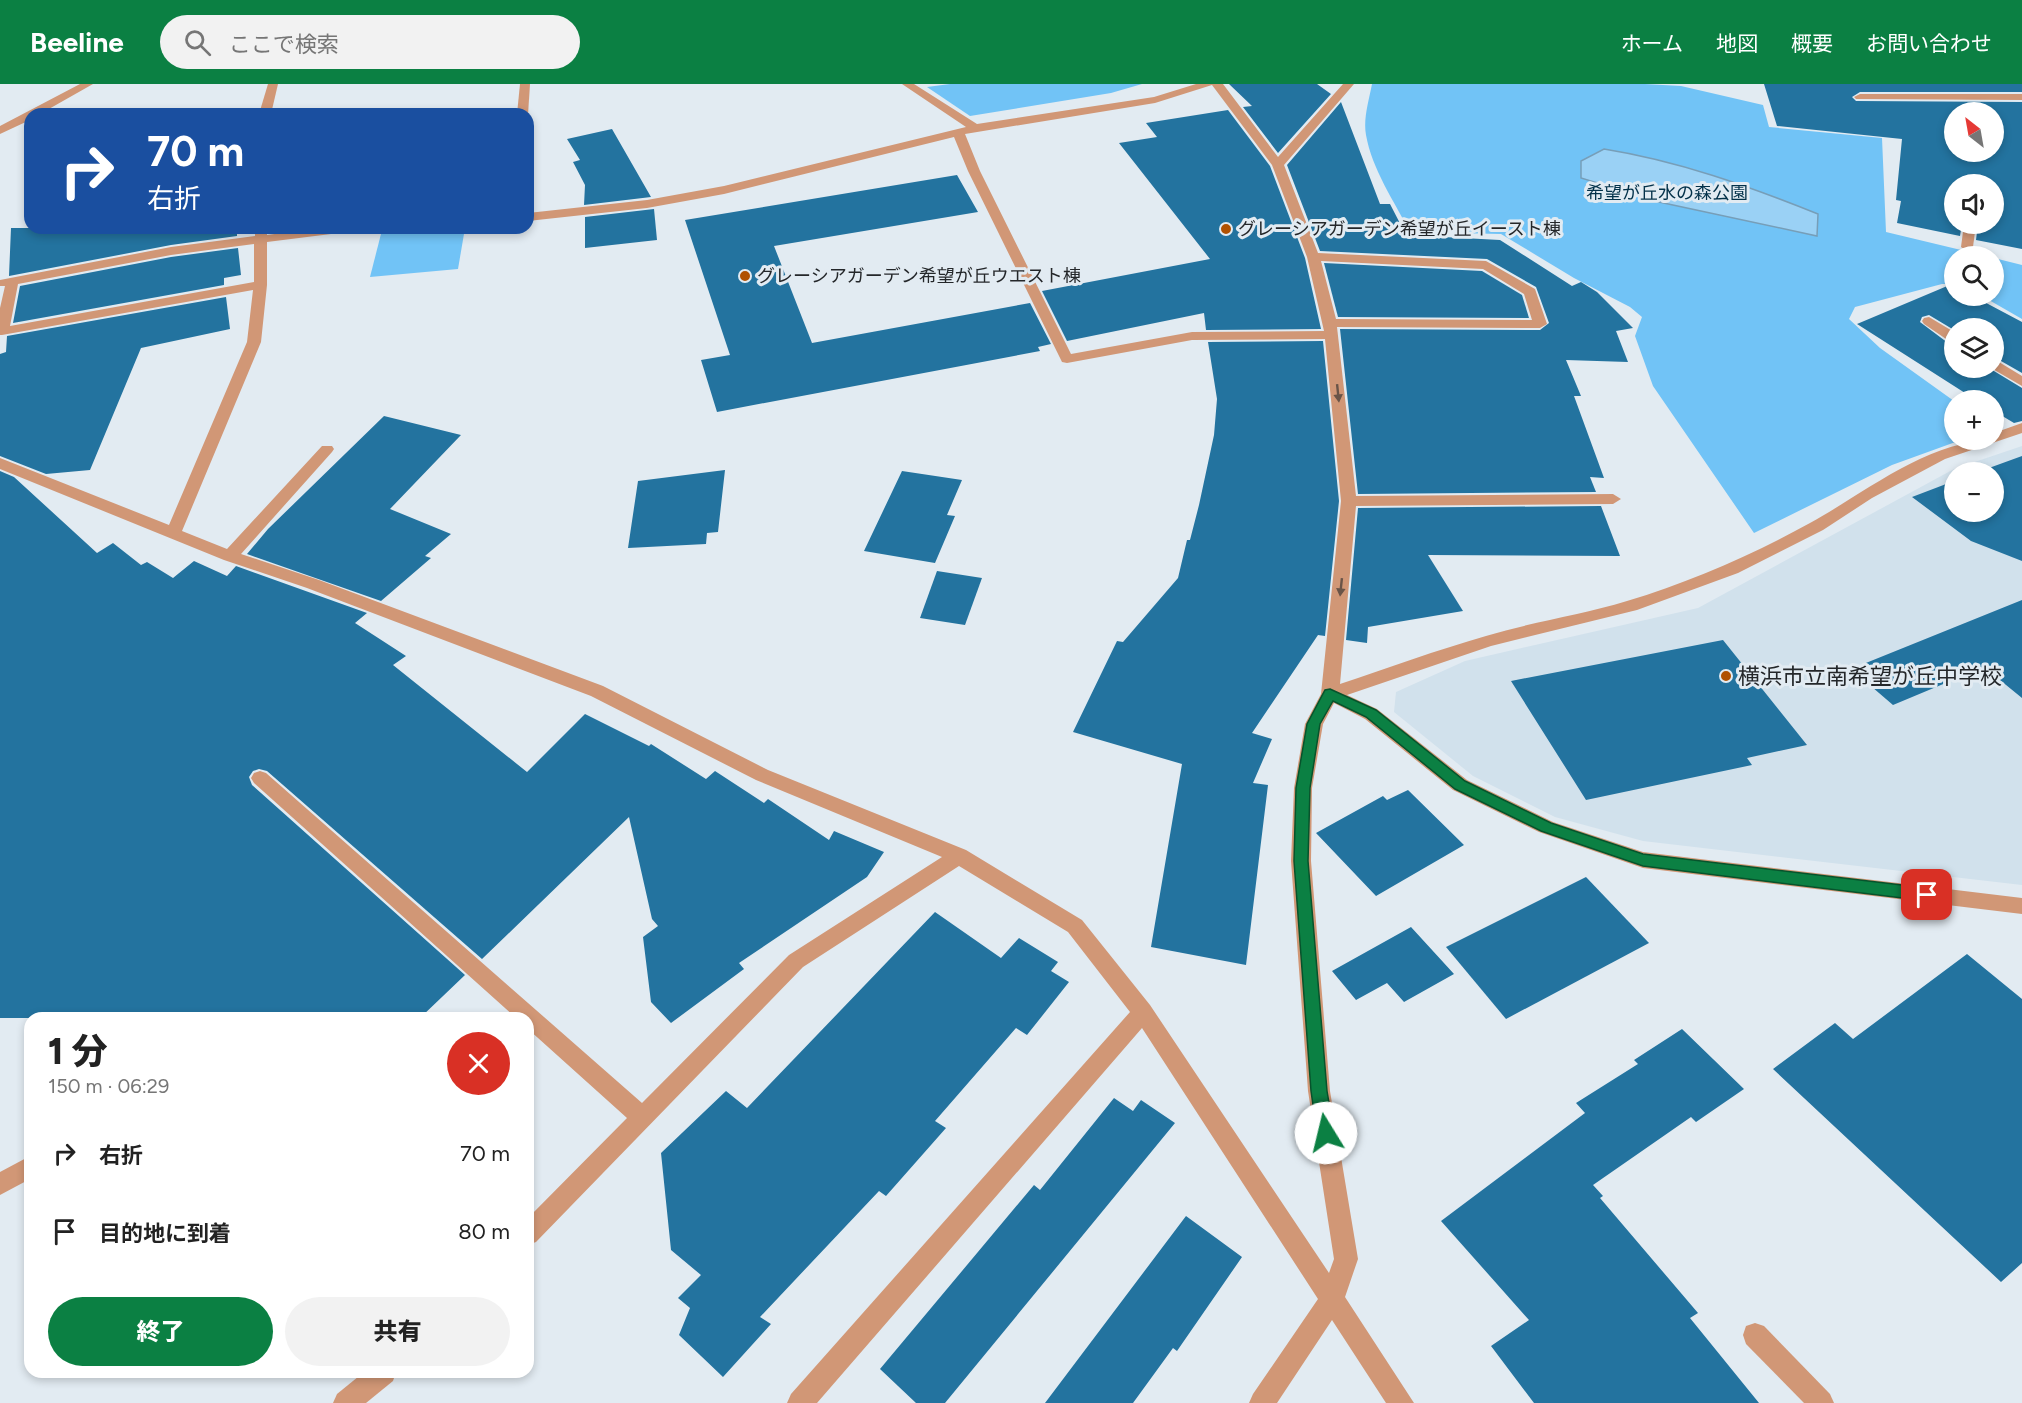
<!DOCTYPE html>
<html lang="ja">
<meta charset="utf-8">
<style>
:root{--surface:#fff;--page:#f2f2f2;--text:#222;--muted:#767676;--accent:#0b8043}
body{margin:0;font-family:Figtree,"Noto Sans JP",sans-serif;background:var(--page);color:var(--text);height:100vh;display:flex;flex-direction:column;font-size:22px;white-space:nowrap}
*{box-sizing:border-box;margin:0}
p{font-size:20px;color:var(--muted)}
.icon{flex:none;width:33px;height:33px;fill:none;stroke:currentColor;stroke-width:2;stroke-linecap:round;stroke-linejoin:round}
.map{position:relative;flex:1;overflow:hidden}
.panel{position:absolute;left:24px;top:928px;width:510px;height:366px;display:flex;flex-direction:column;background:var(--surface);border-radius:18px;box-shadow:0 3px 9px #0003}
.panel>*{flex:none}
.top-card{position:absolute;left:24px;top:24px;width:510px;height:126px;border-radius:18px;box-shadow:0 3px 9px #0003;background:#1a4fa0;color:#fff;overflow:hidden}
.needle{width:39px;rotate:329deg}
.buttons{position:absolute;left:1944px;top:18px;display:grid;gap:12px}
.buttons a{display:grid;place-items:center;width:60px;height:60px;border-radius:50%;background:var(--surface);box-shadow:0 3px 9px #0003;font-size:30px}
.pin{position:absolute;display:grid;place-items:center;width:51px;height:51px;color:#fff;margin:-26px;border-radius:12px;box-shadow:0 3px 9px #0006}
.me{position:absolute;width:66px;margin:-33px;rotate:351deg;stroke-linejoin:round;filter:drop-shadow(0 0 4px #0008)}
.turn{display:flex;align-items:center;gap:21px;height:126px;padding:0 24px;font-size:27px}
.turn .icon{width:78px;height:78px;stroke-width:2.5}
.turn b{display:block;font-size:42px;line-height:51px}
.round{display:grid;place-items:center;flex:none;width:63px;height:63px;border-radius:32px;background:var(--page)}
.overview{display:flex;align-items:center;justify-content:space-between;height:102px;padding:0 24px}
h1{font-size:36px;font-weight:800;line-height:45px}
.action{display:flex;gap:12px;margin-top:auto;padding:12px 24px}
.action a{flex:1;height:69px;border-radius:36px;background:var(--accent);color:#fff;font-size:24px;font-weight:800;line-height:69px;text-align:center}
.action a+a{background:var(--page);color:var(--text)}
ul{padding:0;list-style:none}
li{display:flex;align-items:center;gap:18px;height:78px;padding:0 24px}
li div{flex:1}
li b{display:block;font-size:22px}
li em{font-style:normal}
header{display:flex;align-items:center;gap:36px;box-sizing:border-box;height:84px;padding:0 30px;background:var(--accent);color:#fff}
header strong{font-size:28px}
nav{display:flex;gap:33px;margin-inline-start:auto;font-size:21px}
.search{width:420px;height:54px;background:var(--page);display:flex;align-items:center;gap:15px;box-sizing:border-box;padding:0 21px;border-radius:33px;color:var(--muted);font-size:22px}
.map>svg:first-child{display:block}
.built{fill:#d1e1ec;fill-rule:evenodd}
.green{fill:#71c3f6}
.water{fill:#9ad1f5;stroke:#779eb8;stroke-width:1.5}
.building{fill:#23739f;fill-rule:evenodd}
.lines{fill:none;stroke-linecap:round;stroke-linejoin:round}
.minor{fill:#d19776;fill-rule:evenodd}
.oneway{fill:#695448}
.route{fill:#0b8043;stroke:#07532c;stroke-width:1.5}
.poi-dot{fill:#b05101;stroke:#e2ebf2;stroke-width:2}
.labels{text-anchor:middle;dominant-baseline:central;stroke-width:6;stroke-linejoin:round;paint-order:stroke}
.far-park-label{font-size:18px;fill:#033149;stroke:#e2ebf2}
.far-poi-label{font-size:18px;fill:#24272a;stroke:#e2ebf2;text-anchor:start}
.poi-label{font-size:22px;fill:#24272a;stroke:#e2ebf2;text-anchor:start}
</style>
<header>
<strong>Beeline</strong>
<div class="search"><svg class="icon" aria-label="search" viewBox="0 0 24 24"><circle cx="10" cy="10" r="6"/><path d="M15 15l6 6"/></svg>ここで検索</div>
<nav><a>ホーム</a><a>地図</a><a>概要</a><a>お問い合わせ</a></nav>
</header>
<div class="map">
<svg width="2022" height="1319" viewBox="0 0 2022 1319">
<rect width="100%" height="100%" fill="#e2ebf2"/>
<!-- built -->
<path class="built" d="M 2022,362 L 2022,801 L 1643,757 L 1555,733 L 1473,692 L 1394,628 L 1396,608 L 1465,577 L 1698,524 L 1954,385 ZM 1954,388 L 1994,388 L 1994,428 L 1954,428 Z"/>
<!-- green -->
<g class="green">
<polygon points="950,0 1142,0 1111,9 970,32 927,3"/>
<path d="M 1372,0 L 1645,0 L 1681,2 L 1763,21 L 1769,43 L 1882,54 L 1886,148 L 1986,172 L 1954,172 L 1954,200 L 1942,200 L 1855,223 L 1849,235 L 1880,264 L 1954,317 L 1954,356 L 1961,356 L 1892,381 L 1754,449 L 1653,302 L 1635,252 L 1642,233 L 1630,223 L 1574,194 L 1501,150 L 1410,148 C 1394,117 1372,85 1366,51 C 1363,35 1369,16 1372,0 Z"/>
<polygon points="418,144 465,144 458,185 370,193 382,146"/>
<polygon points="1994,174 2022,181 2022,235 1982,212 1994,212"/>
</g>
<!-- water -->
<path class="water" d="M 1604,65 C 1679,77 1748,102 1818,130 L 1817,152 L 1659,118 L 1581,94 L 1581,77 Z"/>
<!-- building -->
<g class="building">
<polygon points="1229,0 1317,0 1331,10 1278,69 1243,23 1252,22"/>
<path d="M 1764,0 L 2022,0 L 2022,8 L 1860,8 L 1852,13 L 1856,17 L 2022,18 L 2022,165 L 1976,156 L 1978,140 L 1994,140 L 1994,100 L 1954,100 L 1954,140 L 1962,140 L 1960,152 L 1897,139 L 1901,117 L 1896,116 L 1902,55 L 1777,42 ZM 1954,28 L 1994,28 L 1994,68 L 1954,68 Z"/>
<polygon points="1341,18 1380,120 1390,120 1406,151 1500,156 1572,202 1581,198 1597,208 1633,244 1616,247 1628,278 1566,276 1581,312 1574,312 1604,394 1590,393 1596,408 1358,410 1340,245 1540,246 1549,239 1536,203 1487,175 1320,167 1287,81"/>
<polygon points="1228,26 1270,82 1305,174 1321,245 1206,246 1204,229 1067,257 1042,207 1210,175 1119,59 1157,53 1146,39"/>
<polygon points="612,45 651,113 584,121 585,101 573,78 580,76 567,55"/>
<polygon points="957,91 978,128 774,162 812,259 1030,219 1051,260 1038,263 1040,267 717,328 701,276 730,271 685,136"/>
<polygon points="654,125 657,156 585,164 585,133"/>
<polygon points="11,144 237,144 237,152 171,161 9,192"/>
<polygon points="238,164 241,191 224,194 224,201 13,239 20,202 171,173"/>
<polygon points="1324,179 1482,187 1522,211 1529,234 1338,233"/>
<polygon points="1952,200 1954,201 1954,212 1973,212 2022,238 2022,289 1994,273 1994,244 1954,246 1929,231 1922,233 1920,238 1948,259 1954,260 1954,284 1989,284 2022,304 2022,337 2014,339 1994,327 1994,316 1976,316 1857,240"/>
<polygon points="226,213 230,245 141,264 90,386 46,390 0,372 0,270 6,268 7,252"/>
<polygon points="1323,257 1339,417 1325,552 1318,551 1252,649 1272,655 1253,699 1268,701 1246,881 1151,863 1182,680 1073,648 1117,557 1123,558 1178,494 1187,456 1190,456 1199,421 1214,351 1217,315 1208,258"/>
<polygon points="384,332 461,351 390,425 451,450 425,472 431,474 381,517 247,470 268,445"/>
<polygon points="2022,372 2022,477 1971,457 1912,413 1954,397 1954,428 1994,428 1994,388 1978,388"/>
<polygon points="725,386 718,448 707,449 706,460 628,464 638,397"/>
<polygon points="0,387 14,393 97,469 113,459 141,481 147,478 173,494 194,477 227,492 236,482 367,529 355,539 406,572 393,581 527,688 585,630 649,662 651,660 706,695 715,687 764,719 768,715 829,756 834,747 884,768 867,793 739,879 744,885 671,939 651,918 643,853 658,842 652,835 629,733 482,875 267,687 259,685 253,687 249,693 252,701 465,891 420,934 0,934"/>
<polygon points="902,387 962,396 947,431 955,432 935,479 864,467"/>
<polygon points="1601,422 1620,472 1428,471 1463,527 1368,543 1367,559 1346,556 1358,424"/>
<polygon points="937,487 982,494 965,541 920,534"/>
<polygon points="2022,516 2022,614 1984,583 1893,621 1851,585"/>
<polygon points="1723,556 1807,661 1747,674 1752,681 1586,716 1511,597"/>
<polygon points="1408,706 1464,761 1376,812 1316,749 1383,712 1387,716"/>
<polygon points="1586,793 1649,859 1506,935 1446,863"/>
<polygon points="935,828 1001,874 1019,854 1058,878 1051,887 1069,898 1027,951 1016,944 935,1037 946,1044 886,1112 879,1107 760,1233 771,1240 723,1293 679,1251 690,1224 678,1214 701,1191 671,1166 661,1069 726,1007 747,1024"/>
<polygon points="1411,843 1454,890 1404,918 1387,899 1356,916 1332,887"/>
<polygon points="1967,870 2022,915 2022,1179 2001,1198 1773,985 1835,939 1853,955"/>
<polygon points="1682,945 1744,1005 1696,1038 1691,1033 1593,1101 1603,1112 1600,1114 1698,1229 1690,1234 1759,1319 1534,1319 1491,1262 1529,1236 1441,1137 1585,1029 1576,1019 1638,980 1634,976"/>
<polygon points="1114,1014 1133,1027 1141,1016 1175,1039 945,1319 916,1319 880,1285 1034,1101 1040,1106"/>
<polygon points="1186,1132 1242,1173 1177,1267 1173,1264 1133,1319 1045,1319"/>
</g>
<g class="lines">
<!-- minor -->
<g class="minor">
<polygon points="80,0 93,0 40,30 30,30 30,36 0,50 0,42"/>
<polygon points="268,0 278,0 271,30 259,30"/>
<polygon points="520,0 530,0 528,31 517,30"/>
<path d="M 902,0 L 914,0 L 977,40 L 1154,13 L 1196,0 L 1223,0 L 1278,73 L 1343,0 L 1354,0 L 1284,81 L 1318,169 L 1486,177 L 1535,205 L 1547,240 L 1540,244 L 1337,243 L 1356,412 L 1613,410 L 1621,415 L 1613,420 L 1356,422 L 1340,600 C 1388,584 1437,566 1486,552 C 1532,538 1581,531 1627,517 C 1690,498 1752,471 1810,439 C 1865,409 1928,356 1994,356 L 1994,349 L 2022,339 L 2022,349 L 1945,375 L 1872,414 L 1823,446 L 1738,489 L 1637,526 L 1491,562 L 1347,611 L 1377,625 L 1467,696 L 1553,738 L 1643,768 L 2022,814 L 2022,830 L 1643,784 L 1539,748 L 1453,706 L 1365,635 L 1334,619 L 1323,640 L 1312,704 L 1311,777 L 1330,1007 L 1358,1175 L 1345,1213 L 1414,1319 L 1386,1319 L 1332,1236 L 1277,1319 L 1249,1319 L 1253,1310 L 1318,1215 L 1142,944 L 817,1319 L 787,1319 L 791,1310 L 1130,928 L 1068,848 L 959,782 L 803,883 L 536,1158 L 528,1161 L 528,1134 L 627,1034 L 528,945 L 528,934 L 516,934 L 254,699 L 251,694 L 254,689 L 260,687 L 266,689 L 642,1019 L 789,871 L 942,773 L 756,696 L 591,612 L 307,504 L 224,476 L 0,385 L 0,374 L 169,441 L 247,258 L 253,206 L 2,251 L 0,251 L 0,224 L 5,202 L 0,202 L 0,196 L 171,163 L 255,152 L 255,144 L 267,144 L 267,151 L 318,144 L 353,144 L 347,148 L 267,158 L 267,201 L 261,258 L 182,447 L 227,465 L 322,362 L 332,362 L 334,365 L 332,368 L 241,470 L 319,496 L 603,602 L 768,686 L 966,766 L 1082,836 L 1150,921 L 1329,1189 L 1334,1175 L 1308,1007 L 1291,777 L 1294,704 L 1305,640 L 1321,610 L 1341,417 L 1325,255 L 1192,256 L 1067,279 L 1062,278 L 968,87 L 954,53 L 724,110 L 647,124 L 528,137 L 528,129 L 647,116 L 724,102 L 966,43 ZM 1212,1 L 1272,81 L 1307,173 L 1324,247 L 1192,248 L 1071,270 L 980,87 L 965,50 L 1155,19 ZM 254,160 L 254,198 L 10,242 L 18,200 L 171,171 ZM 1321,177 L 1483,185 L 1524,210 L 1532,236 L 1336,235 Z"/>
<polygon points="1860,10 2022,10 2022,16 1856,15 1854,13"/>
<polygon points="1964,140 1976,140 1973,163 1967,167 1961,163"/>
<polygon points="1929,233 1954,248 1954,258 1949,257 1924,240 1922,237 1924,234"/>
<polygon points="1994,275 2022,292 2022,302 1991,284 1994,284"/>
<polygon points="30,1072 30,1095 0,1111 0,1088"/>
<polygon points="1755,1239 1764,1242 1830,1310 1834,1319 1804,1319 1746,1260 1743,1251 1746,1242"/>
<polygon points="364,1288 396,1288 393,1297 366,1319 333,1319 337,1310"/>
</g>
</g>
<!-- one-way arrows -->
<defs><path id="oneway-solid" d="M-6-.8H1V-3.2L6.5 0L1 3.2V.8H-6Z" transform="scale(1.5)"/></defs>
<g class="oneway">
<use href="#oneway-solid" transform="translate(1338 309) rotate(84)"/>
<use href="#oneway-solid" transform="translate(1341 503) rotate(96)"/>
</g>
<!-- route -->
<polygon class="route" points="1330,605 1376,626 1465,697 1551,739 1643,770 1927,804 1933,806 1935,811 1933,815 1927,817 1643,782 1541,747 1455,705 1366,633 1333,617 1320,640 1310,704 1308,777 1327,1007 1334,1049 1332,1055 1326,1057 1320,1055 1317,1049 1311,1007 1294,777 1296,704 1307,640 1325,606"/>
<!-- markers -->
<g class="poi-dot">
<circle cx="1226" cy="145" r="6"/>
<circle cx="745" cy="192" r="6"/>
<circle cx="1726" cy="592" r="6"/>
</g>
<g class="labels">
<!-- far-park labels -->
<g class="far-park-label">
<text x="1667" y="109">希望が丘水の森公園</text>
</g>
<!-- far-poi labels -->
<g class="far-poi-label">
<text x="1238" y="145">グレーシアガーデン希望が丘イースト棟</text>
<text x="757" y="192">グレーシアガーデン希望が丘ウエスト棟</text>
</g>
<!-- poi labels -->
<g class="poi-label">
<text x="1738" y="592">横浜市立南希望が丘中学校</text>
</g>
</g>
</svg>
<div class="buttons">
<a><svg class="needle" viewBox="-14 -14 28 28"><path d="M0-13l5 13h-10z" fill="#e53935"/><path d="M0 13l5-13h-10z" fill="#767676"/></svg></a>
<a><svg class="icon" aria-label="sound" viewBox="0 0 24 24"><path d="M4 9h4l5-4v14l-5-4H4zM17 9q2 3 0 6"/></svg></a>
<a><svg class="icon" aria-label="search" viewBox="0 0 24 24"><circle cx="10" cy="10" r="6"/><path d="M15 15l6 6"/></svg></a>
<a><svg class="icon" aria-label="layers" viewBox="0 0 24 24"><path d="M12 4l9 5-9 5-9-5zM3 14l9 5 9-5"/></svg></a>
<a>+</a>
<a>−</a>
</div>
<div class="pin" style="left:1927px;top:811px;background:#d93025"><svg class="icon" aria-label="arrive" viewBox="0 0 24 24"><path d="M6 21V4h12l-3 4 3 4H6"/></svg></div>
<svg class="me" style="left:1326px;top:1049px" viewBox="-20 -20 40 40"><circle r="19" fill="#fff"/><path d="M0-13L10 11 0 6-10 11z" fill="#0b8043"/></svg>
<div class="top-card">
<div class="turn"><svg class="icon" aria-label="right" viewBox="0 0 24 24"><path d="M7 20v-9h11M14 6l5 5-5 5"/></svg><div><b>70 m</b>右折</div></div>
</div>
<section class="panel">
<div class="overview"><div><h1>1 分</h1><p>150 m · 06:29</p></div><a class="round" style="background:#d93025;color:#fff"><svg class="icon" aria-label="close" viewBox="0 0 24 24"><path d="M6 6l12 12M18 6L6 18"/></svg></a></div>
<ul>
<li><svg class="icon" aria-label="right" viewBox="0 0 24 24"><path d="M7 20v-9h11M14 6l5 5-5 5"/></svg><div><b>右折</b></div><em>70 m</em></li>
<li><svg class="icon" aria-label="arrive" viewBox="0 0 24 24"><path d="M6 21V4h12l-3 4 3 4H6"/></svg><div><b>目的地に到着</b></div><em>80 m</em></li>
</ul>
<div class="action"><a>終了</a><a>共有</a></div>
</section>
</div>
